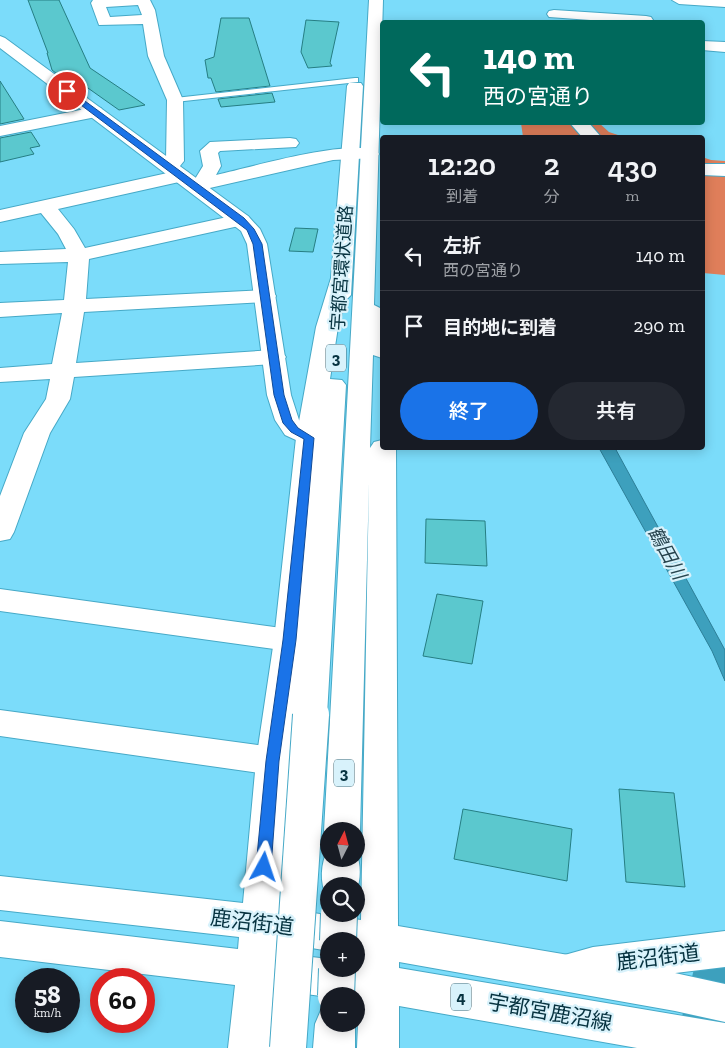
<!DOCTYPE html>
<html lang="ja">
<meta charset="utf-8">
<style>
:root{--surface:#171b24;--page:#242831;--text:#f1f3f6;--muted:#9ea1a6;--line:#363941;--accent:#1a73e8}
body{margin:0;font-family:"Zilla Slab","Noto Sans JP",serif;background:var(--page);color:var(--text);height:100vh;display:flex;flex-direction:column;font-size:19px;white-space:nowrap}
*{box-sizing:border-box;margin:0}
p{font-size:16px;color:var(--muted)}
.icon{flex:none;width:28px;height:28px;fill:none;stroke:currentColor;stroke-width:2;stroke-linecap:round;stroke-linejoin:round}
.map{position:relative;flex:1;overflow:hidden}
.sheet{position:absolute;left:380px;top:135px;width:325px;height:315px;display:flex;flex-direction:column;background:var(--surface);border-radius:5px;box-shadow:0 2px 12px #0003}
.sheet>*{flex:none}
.guide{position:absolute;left:380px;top:20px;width:325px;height:105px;border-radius:5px;box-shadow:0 2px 12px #0003;background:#00695c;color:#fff;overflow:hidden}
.needle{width:32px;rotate:6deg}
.tools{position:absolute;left:320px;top:822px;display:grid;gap:10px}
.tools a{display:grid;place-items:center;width:45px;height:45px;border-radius:50%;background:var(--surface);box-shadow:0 2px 12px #0003;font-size:25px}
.speed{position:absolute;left:15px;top:968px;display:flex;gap:10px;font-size:25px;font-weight:700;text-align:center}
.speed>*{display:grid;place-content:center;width:65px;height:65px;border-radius:50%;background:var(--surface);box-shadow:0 2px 12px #0003;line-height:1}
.speed small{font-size:12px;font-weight:400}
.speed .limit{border:8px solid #d22;background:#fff;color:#111}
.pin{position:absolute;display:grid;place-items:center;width:42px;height:42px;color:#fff;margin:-21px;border:2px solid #fff;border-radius:50%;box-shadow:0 1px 5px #0007}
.me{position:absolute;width:55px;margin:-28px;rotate:5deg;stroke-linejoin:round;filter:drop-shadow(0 0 4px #0008)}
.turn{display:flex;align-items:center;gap:18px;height:105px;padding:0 20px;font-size:22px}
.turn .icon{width:65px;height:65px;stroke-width:2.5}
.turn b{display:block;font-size:35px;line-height:42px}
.eta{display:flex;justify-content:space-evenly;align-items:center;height:85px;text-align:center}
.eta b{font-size:30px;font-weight:600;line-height:35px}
.primary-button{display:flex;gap:10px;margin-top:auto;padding:10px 20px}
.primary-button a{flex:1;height:58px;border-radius:30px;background:var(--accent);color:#fff;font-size:20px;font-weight:600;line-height:58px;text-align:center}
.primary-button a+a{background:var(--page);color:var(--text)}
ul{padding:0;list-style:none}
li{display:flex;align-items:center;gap:15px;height:70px;padding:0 20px;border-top:1px solid var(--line)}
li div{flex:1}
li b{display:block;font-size:19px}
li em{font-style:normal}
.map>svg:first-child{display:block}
.green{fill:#df7e5a}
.water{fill:#3da0bd;stroke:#2d7f98}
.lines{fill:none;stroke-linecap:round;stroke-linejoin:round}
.river{fill:#3da0bd;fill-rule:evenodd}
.building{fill:#5bc8ce;stroke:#267e83}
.service-casing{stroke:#46a9c7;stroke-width:2}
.minor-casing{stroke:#46a9c7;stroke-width:2}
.tertiary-casing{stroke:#46a9c7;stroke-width:2}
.primary-casing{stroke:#46a9c7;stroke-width:2}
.service{fill:#fff;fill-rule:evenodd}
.minor{fill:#fff;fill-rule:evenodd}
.tertiary{fill:#fff;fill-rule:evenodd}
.primary{fill:#fff;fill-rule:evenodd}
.primary-bridge-casing{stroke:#46a9c7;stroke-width:38;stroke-linecap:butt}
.primary-bridge{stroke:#fff;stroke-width:36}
.route{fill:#1a73e8;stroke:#114b97}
.labels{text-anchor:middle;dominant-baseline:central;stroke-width:4.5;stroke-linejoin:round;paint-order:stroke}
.shield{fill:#d8f2fb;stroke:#466c78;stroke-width:1}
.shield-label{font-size:16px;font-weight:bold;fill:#073340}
.street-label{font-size:18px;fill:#073340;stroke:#d8f2fb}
.water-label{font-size:19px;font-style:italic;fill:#27444e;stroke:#d8f2fb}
.near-street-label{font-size:21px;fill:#073340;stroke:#d8f2fb}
</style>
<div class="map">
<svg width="725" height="1048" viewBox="0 0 725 1048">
<rect width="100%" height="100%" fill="#7bdcfa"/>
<!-- green -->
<g class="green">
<polygon points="521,123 599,123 609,132 624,137 523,137"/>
<polygon points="702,157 711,160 725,161 725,275 703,273"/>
</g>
<!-- water -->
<polygon class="water" points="599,448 615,448 725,650 725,681 712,651"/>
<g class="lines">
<!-- river -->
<polygon class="river" points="725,940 725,1048 674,1048 694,969 703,948"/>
</g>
<!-- building -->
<g class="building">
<polygon points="28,0 59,0 90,68 145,105 119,110 78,81 75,82 69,72 57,74 52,70 47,53 48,53"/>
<polygon points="221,18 249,18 270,86 216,92 211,78 208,78 205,60 214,57"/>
<polygon points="306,20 339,22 330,63 332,66 308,68 301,52"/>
<polygon points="0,81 24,119 0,124"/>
<polygon points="272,93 275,102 221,107 218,99"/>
<polygon points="31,132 40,146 30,148 34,154 0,162 0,138"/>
<polygon points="295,228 318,229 313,252 289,251"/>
<polygon points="426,519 485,521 487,566 425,563"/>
<polygon points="437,594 483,601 472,664 423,656"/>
<polygon points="619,789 674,793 685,887 626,882"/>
<polygon points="463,809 572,829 567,881 454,859"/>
</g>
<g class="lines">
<defs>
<polygon id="service" points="355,78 358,78 358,82 175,102 171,100 175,98"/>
<g id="minor">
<path d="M 93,0 L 150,0 L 155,10 L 164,56 L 183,100 L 184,161 L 176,171 L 170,172 L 164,171 L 161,167 L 166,160 L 167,100 L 148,56 L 143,24 L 99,25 L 91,3 ZM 138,5 L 142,15 L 110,17 L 106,7 Z"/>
<polygon points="672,0 725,0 725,7 679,4"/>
<polygon points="554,10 646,16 651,17 653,20 652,22 618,22 549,17 547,14 549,11"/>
<polygon points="702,41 725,42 725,52 702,50"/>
<polygon points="95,107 101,108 103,112 101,116 0,136 0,126"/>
<polygon points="569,122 588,122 602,138 583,138"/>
<path d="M 290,138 L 296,139 L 299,143 L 296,147 L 220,151 L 218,153 L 221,166 L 216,175 C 256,166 339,141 376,150 L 379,154 L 376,158 L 333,160 L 201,190 L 187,189 L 185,185 L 187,181 L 195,179 L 203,166 L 200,151 L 210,142 Z"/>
<polygon points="702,164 725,164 725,176 702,175"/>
<polygon points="181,170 188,172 190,176 188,180 58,209 74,229 85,248 241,214 248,216 251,220 248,224 89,259 86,299 265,290 273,291 276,296 273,301 265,302 84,312 76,363 274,350 282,352 286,357 282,362 274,364 74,377 70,399 50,433 14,532 10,539 0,541 0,496 24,433 46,399 50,379 0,382 0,368 52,364 62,313 0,317 0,303 64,300 68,262 0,264 0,252 66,249 58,234 41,213 0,222 0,210"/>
<polygon points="0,589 289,629 300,632 304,640 300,648 289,651 0,611"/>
<polygon points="0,710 273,747 285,751 290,761 285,771 273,775 0,736"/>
</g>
<g id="tertiary">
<polygon points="0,36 5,38 248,216 260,229 267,244 291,395 299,420 303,425 318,433 322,438 318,443 309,446 285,435 275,420 267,395 247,244 241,231 0,48"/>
<polygon points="725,931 725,967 593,983 575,987 561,982 556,969 561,956 593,947"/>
</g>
<g id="primary">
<path d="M 369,0 L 383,0 L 374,305 L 382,309 L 382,358 L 373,355 L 370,448 L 374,442 L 382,440 L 382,448 L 396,448 L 398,926 L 675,973 L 725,984 L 725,1022 L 675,1011 L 399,962 L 399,968 L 725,1023 L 725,1048 L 637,1048 L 399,1006 L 399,1048 L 357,1048 L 359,1000 L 356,1000 L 356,996 L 329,997 L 274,990 L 270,1048 L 228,1048 L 235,985 L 0,957 L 0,921 L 238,949 L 239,937 L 0,910 L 0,876 L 243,903 L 256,761 L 274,640 L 296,438 L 316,327 L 331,278 L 347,86 L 349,83 L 361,83 L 363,86 L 351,295 L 346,300 L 338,327 L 330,379 L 342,380 L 346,385 L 327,715 L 322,724 L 311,728 L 300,724 L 295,716 L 290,761 L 279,908 L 361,920 L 369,482 L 360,831 L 356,838 L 356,831 L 329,831 L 329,840 L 324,831 ZM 329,941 L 356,941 L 356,955 L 360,956 L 360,963 L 356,963 L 356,969 L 329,969 L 329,959 L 276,953 L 277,942 L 329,951 Z"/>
<path d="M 328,848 L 329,859 L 356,859 L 356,853 C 361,863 361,881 356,891 L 356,886 L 329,886 L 329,898 L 327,898 C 319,881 321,864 328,848 Z"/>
<polygon points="329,1007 329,1024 355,1024 355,1048 313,1048 315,1024 321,1010"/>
</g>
</defs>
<!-- service casing -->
<use href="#service" class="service-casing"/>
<!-- minor casing -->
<use href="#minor" class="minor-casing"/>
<!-- tertiary casing -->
<use href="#tertiary" class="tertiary-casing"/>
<!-- primary casing -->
<use href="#primary" class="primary-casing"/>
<!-- service -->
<use href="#service" class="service"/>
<!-- minor -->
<use href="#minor" class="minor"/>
<!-- tertiary -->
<use href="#tertiary" class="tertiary"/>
<!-- primary -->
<use href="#primary" class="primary"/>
<defs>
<g id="primary-bridge">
<polyline points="338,941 339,914"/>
<polyline points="336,996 337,969"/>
<polyline points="288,1048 311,715"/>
</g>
</defs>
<!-- primary-bridge casing -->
<use href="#primary-bridge" class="primary-bridge-casing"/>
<!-- primary-bridge -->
<use href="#primary-bridge" class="primary-bridge"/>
</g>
<!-- route -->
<polygon class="route" points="65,90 70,90 244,218 254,229 262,244 284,395 292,420 298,428 314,438 296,640 279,761 271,867 269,872 264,874 259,872 256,867 266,761 283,640 304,439 291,432 283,423 274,395 253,244 247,230 65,93"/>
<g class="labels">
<!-- shield labels -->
<g class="shield">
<rect x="326" y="344.5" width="20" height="27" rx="4"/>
<rect x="334" y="759.5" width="20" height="27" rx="4"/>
<rect x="451" y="983.5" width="20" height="27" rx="4"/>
</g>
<g class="shield-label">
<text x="336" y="358">3</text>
<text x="344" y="773">3</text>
<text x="461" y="997">4</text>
</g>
<!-- street labels -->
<g class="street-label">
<text transform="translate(342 268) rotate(-86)">宇都宮環状道路</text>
</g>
<!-- water labels -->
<g class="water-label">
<text transform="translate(667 553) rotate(61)">鶴田川</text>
</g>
<!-- near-street labels -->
<g class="near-street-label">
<text transform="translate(252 922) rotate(7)">鹿沼街道</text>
<text transform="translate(658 957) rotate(-7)">鹿沼街道</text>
<text transform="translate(550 1012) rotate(10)">宇都宮鹿沼線</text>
</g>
</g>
</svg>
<div class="tools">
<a><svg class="needle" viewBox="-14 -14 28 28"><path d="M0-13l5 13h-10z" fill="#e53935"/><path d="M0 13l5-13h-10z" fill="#9ea1a6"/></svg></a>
<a><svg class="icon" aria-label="search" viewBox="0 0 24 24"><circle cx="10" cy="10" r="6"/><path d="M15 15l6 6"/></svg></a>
<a>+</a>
<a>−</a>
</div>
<div class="speed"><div>58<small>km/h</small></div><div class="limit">60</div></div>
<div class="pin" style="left:67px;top:91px;background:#d93025"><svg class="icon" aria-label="arrive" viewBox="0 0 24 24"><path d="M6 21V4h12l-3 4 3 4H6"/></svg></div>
<svg class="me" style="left:264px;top:867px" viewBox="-20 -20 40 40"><path d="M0-17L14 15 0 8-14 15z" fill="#1a73e8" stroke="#fff" stroke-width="4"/></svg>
<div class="guide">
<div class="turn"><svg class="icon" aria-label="left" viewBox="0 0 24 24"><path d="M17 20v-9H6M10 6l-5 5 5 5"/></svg><div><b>140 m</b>西の宮通り</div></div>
</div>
<section class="sheet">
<div class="eta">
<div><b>12:20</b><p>到着</p></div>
<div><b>2</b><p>分</p></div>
<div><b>430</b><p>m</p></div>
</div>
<ul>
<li><svg class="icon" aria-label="left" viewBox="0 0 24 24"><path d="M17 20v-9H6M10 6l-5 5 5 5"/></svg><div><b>左折</b><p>西の宮通り</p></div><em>140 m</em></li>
<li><svg class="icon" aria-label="arrive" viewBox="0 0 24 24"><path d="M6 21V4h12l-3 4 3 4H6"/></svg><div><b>目的地に到着</b></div><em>290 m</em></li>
</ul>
<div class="primary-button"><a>終了</a><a>共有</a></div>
</section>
</div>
